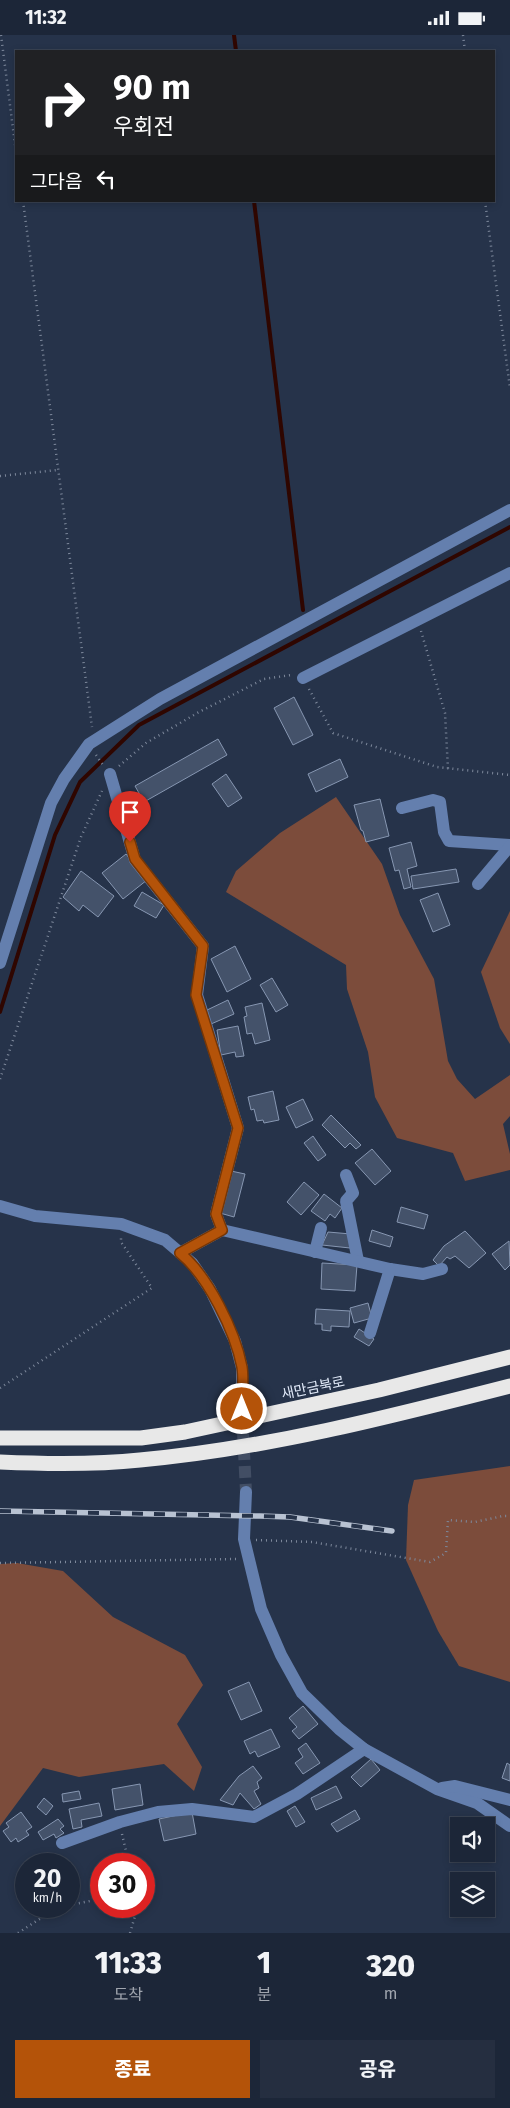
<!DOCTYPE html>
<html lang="ko">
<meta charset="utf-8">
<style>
:root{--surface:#1c2638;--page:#252e40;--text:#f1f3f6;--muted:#a0a5ae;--line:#3a4353;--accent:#b45309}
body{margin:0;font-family:"Fira Sans","Noto Sans KR",sans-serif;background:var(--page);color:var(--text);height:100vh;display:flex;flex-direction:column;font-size:19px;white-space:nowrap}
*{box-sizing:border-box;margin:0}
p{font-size:16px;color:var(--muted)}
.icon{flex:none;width:28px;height:28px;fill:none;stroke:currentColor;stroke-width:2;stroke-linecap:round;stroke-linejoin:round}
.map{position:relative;height:1898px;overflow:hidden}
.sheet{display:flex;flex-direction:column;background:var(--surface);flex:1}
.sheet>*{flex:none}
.guide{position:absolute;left:15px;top:15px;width:480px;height:152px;border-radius:0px;box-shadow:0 2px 8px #0003,0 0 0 1px var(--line);background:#202124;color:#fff;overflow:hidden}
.buttons{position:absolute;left:450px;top:1782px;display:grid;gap:10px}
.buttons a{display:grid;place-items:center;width:45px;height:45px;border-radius:0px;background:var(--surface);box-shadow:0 2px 8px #0003,0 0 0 1px var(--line);font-size:25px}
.speed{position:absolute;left:15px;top:1818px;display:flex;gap:10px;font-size:25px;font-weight:700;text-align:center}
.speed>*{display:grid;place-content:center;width:65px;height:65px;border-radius:50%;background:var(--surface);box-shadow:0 2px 8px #0003,0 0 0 1px var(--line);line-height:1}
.speed small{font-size:12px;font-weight:400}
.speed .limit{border:8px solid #d22;background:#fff;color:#111}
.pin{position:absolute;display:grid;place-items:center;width:42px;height:42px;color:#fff;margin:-51px -21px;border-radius:50% 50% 50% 0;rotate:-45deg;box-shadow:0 0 5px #0007}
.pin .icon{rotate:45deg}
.me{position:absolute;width:55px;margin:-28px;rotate:0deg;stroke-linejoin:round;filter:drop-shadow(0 0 4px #0008)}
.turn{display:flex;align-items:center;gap:18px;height:105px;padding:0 15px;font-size:22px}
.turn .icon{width:65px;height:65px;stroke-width:2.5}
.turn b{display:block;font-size:35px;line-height:42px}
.then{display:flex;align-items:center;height:48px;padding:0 15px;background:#0003;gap:10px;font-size:19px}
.eta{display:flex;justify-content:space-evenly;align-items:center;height:85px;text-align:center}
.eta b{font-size:30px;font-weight:800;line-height:35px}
.action{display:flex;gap:10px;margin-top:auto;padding:10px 15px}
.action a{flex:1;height:58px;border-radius:0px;background:var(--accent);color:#fff;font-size:20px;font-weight:800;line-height:58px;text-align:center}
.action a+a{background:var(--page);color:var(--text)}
.status{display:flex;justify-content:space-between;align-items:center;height:35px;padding:0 25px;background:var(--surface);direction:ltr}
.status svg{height:14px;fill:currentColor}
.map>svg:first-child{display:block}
.green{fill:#7c4c3b}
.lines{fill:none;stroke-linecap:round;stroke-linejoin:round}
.stream{stroke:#2f0600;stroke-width:4}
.building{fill:#44526a;stroke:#8797b2}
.minor-tunnel{stroke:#424e64;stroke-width:12;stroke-dasharray:12 6;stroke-linecap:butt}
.path{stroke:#7e899c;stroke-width:2.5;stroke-dasharray:1 4;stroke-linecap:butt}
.minor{stroke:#647fae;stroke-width:12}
.highway{stroke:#e8e8e8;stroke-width:15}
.rail-casing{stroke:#b8c2d2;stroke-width:5.5}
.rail{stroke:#26334a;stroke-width:4;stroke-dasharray:11;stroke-linecap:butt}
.route-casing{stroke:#753606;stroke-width:12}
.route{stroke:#b45309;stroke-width:9}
.labels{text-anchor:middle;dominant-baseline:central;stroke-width:5;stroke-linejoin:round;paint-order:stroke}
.street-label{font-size:14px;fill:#e1eaf9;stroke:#26334a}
</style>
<div class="status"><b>11:32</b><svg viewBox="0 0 49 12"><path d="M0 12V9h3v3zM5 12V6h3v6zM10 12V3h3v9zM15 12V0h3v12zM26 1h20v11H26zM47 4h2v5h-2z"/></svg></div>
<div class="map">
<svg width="510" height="1898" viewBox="0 0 510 1898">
<rect width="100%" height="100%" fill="#26334a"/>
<!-- green -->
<g class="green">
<polygon points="336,762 382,829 400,880 434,944 448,1026 457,1044 475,1064 510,1040 510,1081 503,1089 510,1119 510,1135 465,1146 453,1118 397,1103 375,1062 368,1017 347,954 346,930 226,857 236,836 280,798"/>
<polygon points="510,876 510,1009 500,993 481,937"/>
<polygon points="510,1431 510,1647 459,1631 438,1596 406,1525 408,1470 414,1445"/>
<polygon points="17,1528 63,1536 113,1582 185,1620 203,1650 177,1689 202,1732 194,1756 164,1729 79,1742 43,1733 0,1791 0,1529"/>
</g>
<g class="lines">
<!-- stream -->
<g class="stream">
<polyline points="234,0 236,16"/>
<polyline points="254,166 303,575"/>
<polyline points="0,977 55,800 80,747 139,690 510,492"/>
</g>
</g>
<!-- building -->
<g class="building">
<polygon points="294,662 313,700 293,710 274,673"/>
<polygon points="218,704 227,720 144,767 135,751"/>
<polygon points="340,724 348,742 316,757 308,739"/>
<polygon points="226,739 242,763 228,772 212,749"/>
<polygon points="380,764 389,801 366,807 363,796 361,795 354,770"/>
<polygon points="411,807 417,831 407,834 411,852 404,854 399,835 395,836 389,813"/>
<polygon points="126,819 147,845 123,864 102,838"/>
<polygon points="456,834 459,847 413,854 411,841"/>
<polygon points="81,836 114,861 98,882 83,870 79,876 63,862"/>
<polygon points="142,857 164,870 156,883 134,871"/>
<polygon points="438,858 450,890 433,897 420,865"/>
<polygon points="235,911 251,944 227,957 211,924"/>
<polygon points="272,943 288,970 276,977 260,950"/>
<polygon points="228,965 234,979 211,989 205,976"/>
<polygon points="262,968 270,1005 255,1009 252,998 247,999 244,982 247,981 245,972"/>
<polygon points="238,991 244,1021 236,1022 235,1017 221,1020 217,995"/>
<polygon points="273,1056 279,1085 264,1088 263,1085 257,1086 254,1074 251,1075 248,1062"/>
<polygon points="303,1064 313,1085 296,1093 286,1072"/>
<polygon points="331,1080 361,1110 356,1114 350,1108 345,1113 322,1090"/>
<polygon points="313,1101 326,1120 318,1126 304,1108"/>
<polygon points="372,1114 391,1136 375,1150 355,1128"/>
<polygon points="231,1136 245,1139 234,1182 220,1178"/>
<polygon points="304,1147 319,1160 301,1180 287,1167"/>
<polygon points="324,1159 342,1173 335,1183 330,1179 325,1186 311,1176"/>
<polygon points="401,1172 428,1180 424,1194 397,1187"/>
<polygon points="372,1195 393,1202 390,1212 369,1206"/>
<polygon points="465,1196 486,1218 469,1233 455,1221 450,1224 447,1222 439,1231 433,1225 444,1211"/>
<polygon points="328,1197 351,1199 350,1213 322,1210"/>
<polygon points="509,1206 510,1230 505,1235 492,1219"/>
<polygon points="322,1228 357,1230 355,1256 321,1254"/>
<polygon points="368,1268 372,1283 354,1288 350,1273"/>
<polygon points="316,1274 350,1276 349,1292 331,1291 331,1296 322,1295 322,1289 315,1289"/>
<polygon points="359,1294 374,1304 369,1311 354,1302"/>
<polygon points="249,1647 262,1676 241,1685 228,1656"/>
<polygon points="303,1671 318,1689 299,1704 292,1696 297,1692 289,1683"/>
<polygon points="271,1694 280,1712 258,1722 255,1716 250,1719 244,1706"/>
<polygon points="306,1708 320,1728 303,1739 295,1728 303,1722 298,1714"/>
<polygon points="371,1724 380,1735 361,1752 351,1742"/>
<polygon points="507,1728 510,1730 510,1746 502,1743"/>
<polygon points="253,1731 262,1743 257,1747 259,1753 254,1756 261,1769 254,1774 240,1758 233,1770 220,1765 239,1741"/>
<polygon points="140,1749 143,1770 115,1775 112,1754"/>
<polygon points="336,1751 342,1763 316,1775 311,1763"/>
<polygon points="79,1756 81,1764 63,1767 62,1759"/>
<polygon points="44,1763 53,1771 46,1780 37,1772"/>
<polygon points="99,1768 102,1781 81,1785 82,1792 73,1794 69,1774"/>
<polygon points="295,1771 305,1787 296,1792 287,1776"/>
<polygon points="355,1775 360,1784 337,1797 331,1789"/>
<polygon points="21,1777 32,1792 26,1796 29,1800 18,1807 16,1803 11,1807 3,1796 9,1792 6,1788"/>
<polygon points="192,1777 196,1799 164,1806 159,1784"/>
<polygon points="58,1784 64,1791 60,1794 64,1798 56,1803 54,1799 43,1805 38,1797"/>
</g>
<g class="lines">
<!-- minor-tunnel -->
<polyline class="minor-tunnel" points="242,1377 246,1457"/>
<!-- path -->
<g class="path">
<polyline points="1,0 16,117"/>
<polyline points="463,0 465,16"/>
<polyline points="23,166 92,692"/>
<polyline points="485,166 510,353"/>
<polyline points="0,441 58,435"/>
<polyline points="421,596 445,678 448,734"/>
<polyline points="309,654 333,698 437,732 510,740"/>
<polyline points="96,720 103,730"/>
<polyline points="119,731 146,708 199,677 264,644 291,640"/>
<polyline points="0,1044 81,802 102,756"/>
<polyline points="0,1353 152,1253 121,1207 121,1203"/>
<polyline points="256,1505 312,1507 430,1527 446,1518 448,1485 475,1487 503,1481 510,1481"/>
<polyline points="0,1528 236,1524"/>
<polyline points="122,1799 129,1829"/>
<polyline points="69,1870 101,1864"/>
<polyline points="18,1898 58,1872 64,1871"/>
<polyline points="130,1898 138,1871"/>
</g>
<!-- minor -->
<g class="minor">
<polyline points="303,643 510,538"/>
<polyline points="110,739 135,825 203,911 197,960 238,1093 216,1179 222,1195"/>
<polyline points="402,773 433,765 440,767 444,797 449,806 510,810"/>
<polyline points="478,849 510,811"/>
<polyline points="0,928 51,768 64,744 89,709 160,664 510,475"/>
<polyline points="346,1140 353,1158 346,1166 358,1226"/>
<polyline points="0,1171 35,1181 121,1189 165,1205 192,1228 210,1254 235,1306 242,1333 242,1374"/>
<polyline points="315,1217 321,1193"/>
<polyline points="180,1218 222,1195 390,1234 423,1239 442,1234"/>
<polyline points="370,1298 390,1234"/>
<polyline points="246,1457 244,1504 261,1574 281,1620 302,1658 339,1694 364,1714 437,1754 477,1768 510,1791"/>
<polyline points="442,1753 455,1751 510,1765"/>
<polyline points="62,1808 120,1787 158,1777 192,1774 254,1782 297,1759 364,1714"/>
</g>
<!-- highway -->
<g class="highway">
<polyline points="0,1403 141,1403 185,1397 379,1355 510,1322"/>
<path d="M 0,1427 C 46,1429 93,1430 140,1425 C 264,1414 389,1382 510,1351"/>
</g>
<defs>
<polyline id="rail" points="0,1476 260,1481 290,1482 392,1496"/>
</defs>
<!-- rail casing -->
<use href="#rail" class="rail-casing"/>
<!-- rail -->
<use href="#rail" class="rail"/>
</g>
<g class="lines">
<defs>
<path id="route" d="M 130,807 L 135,824 L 203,911 L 196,960 L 238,1093 L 216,1179 L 222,1195 L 180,1218 C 208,1241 235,1296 242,1332 C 244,1345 242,1361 242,1374"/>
</defs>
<!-- route casing -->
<use href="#route" class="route-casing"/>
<!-- route -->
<use href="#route" class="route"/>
</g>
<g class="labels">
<!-- street labels -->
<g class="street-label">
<text transform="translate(313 1353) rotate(-12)">새만금북로</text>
</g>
</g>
</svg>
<div class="buttons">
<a><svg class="icon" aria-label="sound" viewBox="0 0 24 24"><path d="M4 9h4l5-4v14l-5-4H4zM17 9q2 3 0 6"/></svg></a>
<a><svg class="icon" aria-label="layers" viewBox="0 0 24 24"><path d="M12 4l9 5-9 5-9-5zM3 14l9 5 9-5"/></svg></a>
</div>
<div class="speed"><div>20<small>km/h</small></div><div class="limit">30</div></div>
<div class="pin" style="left:130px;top:807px;background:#d93025"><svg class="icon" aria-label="arrive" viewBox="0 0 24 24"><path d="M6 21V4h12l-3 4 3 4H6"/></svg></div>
<svg class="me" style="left:242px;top:1374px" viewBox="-20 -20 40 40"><circle r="17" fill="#b45309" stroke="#fff" stroke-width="3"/><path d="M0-11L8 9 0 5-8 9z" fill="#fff"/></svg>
<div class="guide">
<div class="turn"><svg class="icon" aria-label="right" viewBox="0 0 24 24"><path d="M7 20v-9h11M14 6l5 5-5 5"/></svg><div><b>90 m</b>우회전</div></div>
<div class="then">그다음<svg class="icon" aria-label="left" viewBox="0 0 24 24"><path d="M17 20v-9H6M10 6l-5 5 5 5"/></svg></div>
</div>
</div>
<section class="sheet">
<div class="eta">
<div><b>11:33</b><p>도착</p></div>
<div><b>1</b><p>분</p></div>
<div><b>320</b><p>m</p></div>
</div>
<div class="action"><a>종료</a><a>공유</a></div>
</section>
